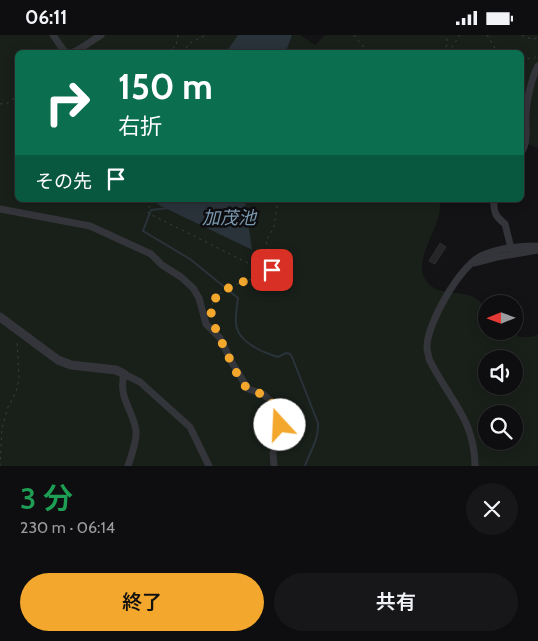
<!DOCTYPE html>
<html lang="ja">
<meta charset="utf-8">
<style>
:root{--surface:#0e0e10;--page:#171719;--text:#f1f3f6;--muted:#9b9c9f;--line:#2e2e30;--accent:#f3a82d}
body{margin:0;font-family:Cabin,"Noto Sans JP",sans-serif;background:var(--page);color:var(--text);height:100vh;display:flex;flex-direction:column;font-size:19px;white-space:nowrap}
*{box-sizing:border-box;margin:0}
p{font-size:16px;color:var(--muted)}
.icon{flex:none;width:28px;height:28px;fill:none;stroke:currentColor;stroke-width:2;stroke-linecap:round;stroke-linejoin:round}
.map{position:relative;height:431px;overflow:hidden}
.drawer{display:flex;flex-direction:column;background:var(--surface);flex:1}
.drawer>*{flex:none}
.banner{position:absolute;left:15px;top:15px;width:509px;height:152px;border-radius:8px;box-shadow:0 2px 12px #0003,0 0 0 1px var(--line);background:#0b6e4f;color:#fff;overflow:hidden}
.needle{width:32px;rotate:269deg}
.tools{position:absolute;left:478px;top:260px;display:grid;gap:10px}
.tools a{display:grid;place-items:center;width:45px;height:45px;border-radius:50%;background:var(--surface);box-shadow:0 2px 12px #0003,0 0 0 1px var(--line);font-size:25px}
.pin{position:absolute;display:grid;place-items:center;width:42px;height:42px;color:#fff;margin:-21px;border-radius:10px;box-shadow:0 2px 8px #0006}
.me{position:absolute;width:55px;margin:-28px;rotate:340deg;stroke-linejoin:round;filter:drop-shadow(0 0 4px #0008)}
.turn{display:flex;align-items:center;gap:18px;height:105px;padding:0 20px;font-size:22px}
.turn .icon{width:65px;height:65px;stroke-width:2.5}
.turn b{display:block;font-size:35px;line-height:42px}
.then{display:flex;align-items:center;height:48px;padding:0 20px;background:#0003;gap:10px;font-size:19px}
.round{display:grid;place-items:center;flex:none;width:52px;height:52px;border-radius:26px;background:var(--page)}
.headline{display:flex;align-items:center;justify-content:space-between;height:85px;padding:0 20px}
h1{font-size:30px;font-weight:600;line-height:38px;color:#1e9e55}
.action{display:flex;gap:10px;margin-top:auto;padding:10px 20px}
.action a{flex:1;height:58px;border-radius:30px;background:var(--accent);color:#111;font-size:20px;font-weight:600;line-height:58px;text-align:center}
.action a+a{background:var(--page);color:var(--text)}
.status{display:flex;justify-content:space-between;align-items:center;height:35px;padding:0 25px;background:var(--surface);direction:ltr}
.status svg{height:14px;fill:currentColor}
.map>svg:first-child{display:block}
.green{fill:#19201a;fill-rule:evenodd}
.water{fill:#293339}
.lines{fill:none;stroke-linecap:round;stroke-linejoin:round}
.stream{stroke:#293339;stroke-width:2}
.building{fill:#262629;stroke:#2d2d31}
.path{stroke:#3a3c41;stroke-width:1;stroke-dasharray:2.5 4;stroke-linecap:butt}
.minor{stroke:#34353a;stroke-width:7}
.tertiary{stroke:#34353a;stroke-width:9}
.route{stroke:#f3a82d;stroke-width:9;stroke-dasharray:0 16.2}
.labels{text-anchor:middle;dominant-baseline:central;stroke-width:5;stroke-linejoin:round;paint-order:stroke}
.water-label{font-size:18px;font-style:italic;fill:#7b9ab1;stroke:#0e0e10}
</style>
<div class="status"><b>06:11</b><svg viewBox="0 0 49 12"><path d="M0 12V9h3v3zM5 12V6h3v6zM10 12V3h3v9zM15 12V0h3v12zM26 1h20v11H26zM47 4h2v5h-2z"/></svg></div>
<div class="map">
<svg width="538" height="431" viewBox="0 0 538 431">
<rect width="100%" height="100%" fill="#131315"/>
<!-- green -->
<g class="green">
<path d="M 0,0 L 238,0 L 226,17 L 18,18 L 18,165 L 159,165 L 158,169 L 251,215 L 245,165 L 439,165 C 446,188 412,221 425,244 C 436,263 462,254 475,263 C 479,265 483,270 486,274 L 486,296 L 514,296 L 519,302 L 532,302 L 538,299 L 538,431 L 0,431 ZM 486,324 L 514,324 L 514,351 L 486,351 ZM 486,379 L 514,379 L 514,406 L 486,406 Z"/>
<polygon points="292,0 300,0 315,10 325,0 538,0 538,113 521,106 521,18 286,18"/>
</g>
<!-- water -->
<g class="water">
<polygon points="238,0 292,0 286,17 226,17"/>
<polygon points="159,165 245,165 252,215 167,174 157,169"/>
</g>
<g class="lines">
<!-- stream -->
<path class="stream" d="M 168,173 L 151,175 L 143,196 L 190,224 L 238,263 C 237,271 235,279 236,288 C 237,307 262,317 278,322 L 286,318 L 290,319 L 292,322 L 318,388 C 319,405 310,416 305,431"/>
</g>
<!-- building -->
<polygon class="building" points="440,208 446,212 435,229 429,226"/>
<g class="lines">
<!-- path -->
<g class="path">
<path d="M 354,0 C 358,7 365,10 366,18"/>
<polyline points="487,0 498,18"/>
<polyline points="522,0 531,4 535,4 538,0"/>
<polyline points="167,17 176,11 178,0"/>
<polyline points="182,18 190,8 206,0"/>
<polyline points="443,18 447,10 447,0"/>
<polyline points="448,18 460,0"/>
<polyline points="521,22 533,24 538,20"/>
<polyline points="0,69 8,68 18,60"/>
<path d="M 153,165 L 148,174 L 148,178 L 256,232 L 272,235 L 269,240 C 252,244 214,252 211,274 C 210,278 212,283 213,286"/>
<polyline points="272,235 266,206 274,192 278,165"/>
<polyline points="0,431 2,393 8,372 16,357 19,344 17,305"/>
</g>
<!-- minor -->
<g class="minor">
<polyline points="53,0 64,16 69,18"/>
<polyline points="71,18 78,15 101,0"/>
<path d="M 521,118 C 529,106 525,93 526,80 C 526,67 532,41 538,31"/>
<path d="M 494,165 C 493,177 496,182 505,189 L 511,213"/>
<polyline points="0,174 90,191 151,219 162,230 181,242 193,253 199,263 206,289 220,303 231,326 248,354 263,359 274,369 279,380 280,390 273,418 274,431"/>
<polyline points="474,228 497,222 538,215"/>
<path d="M 128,431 C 131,421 137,407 136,396 C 133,374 118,364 124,339 L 140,347 L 190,392 L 209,431"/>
<path d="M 475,431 C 475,384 448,363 429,324 C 429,321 427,317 427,313 C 426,290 460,231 481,221 C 497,213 520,211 538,211"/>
</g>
<!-- tertiary -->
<polyline class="tertiary" points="0,282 58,325 71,330 116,335 124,339"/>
</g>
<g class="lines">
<!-- route -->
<path class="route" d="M 272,235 L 269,240 C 253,243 210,253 211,276 C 212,289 219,301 224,312 C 230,324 238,344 247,353 C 250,356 257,357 261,359 C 273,365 279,377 280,390"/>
</g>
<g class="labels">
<!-- water labels -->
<g class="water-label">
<text x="229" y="183">加茂池</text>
</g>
</g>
</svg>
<div class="tools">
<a><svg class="needle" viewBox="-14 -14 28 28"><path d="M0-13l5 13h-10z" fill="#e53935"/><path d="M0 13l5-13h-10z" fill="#9b9c9f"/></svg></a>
<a><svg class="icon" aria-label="sound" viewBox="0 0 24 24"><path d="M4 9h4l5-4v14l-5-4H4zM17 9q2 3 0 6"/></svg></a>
<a><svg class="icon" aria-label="search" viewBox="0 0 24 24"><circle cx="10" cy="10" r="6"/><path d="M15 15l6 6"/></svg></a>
</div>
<div class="pin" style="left:272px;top:235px;background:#d93025"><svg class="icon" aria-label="arrive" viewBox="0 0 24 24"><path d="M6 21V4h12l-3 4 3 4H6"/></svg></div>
<svg class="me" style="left:280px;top:390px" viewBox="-20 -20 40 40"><circle r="19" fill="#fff"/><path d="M0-13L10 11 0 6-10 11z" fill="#f3a82d"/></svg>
<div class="banner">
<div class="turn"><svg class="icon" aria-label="right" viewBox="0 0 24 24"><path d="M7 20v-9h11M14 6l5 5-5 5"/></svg><div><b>150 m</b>右折</div></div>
<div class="then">その先<svg class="icon" aria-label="arrive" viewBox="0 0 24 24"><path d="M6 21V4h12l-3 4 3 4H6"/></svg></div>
</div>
</div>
<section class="drawer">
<div class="headline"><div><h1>3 分</h1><p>230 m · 06:14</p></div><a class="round"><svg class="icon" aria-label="close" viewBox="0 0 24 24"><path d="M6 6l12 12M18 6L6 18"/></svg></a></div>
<div class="action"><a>終了</a><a>共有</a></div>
</section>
